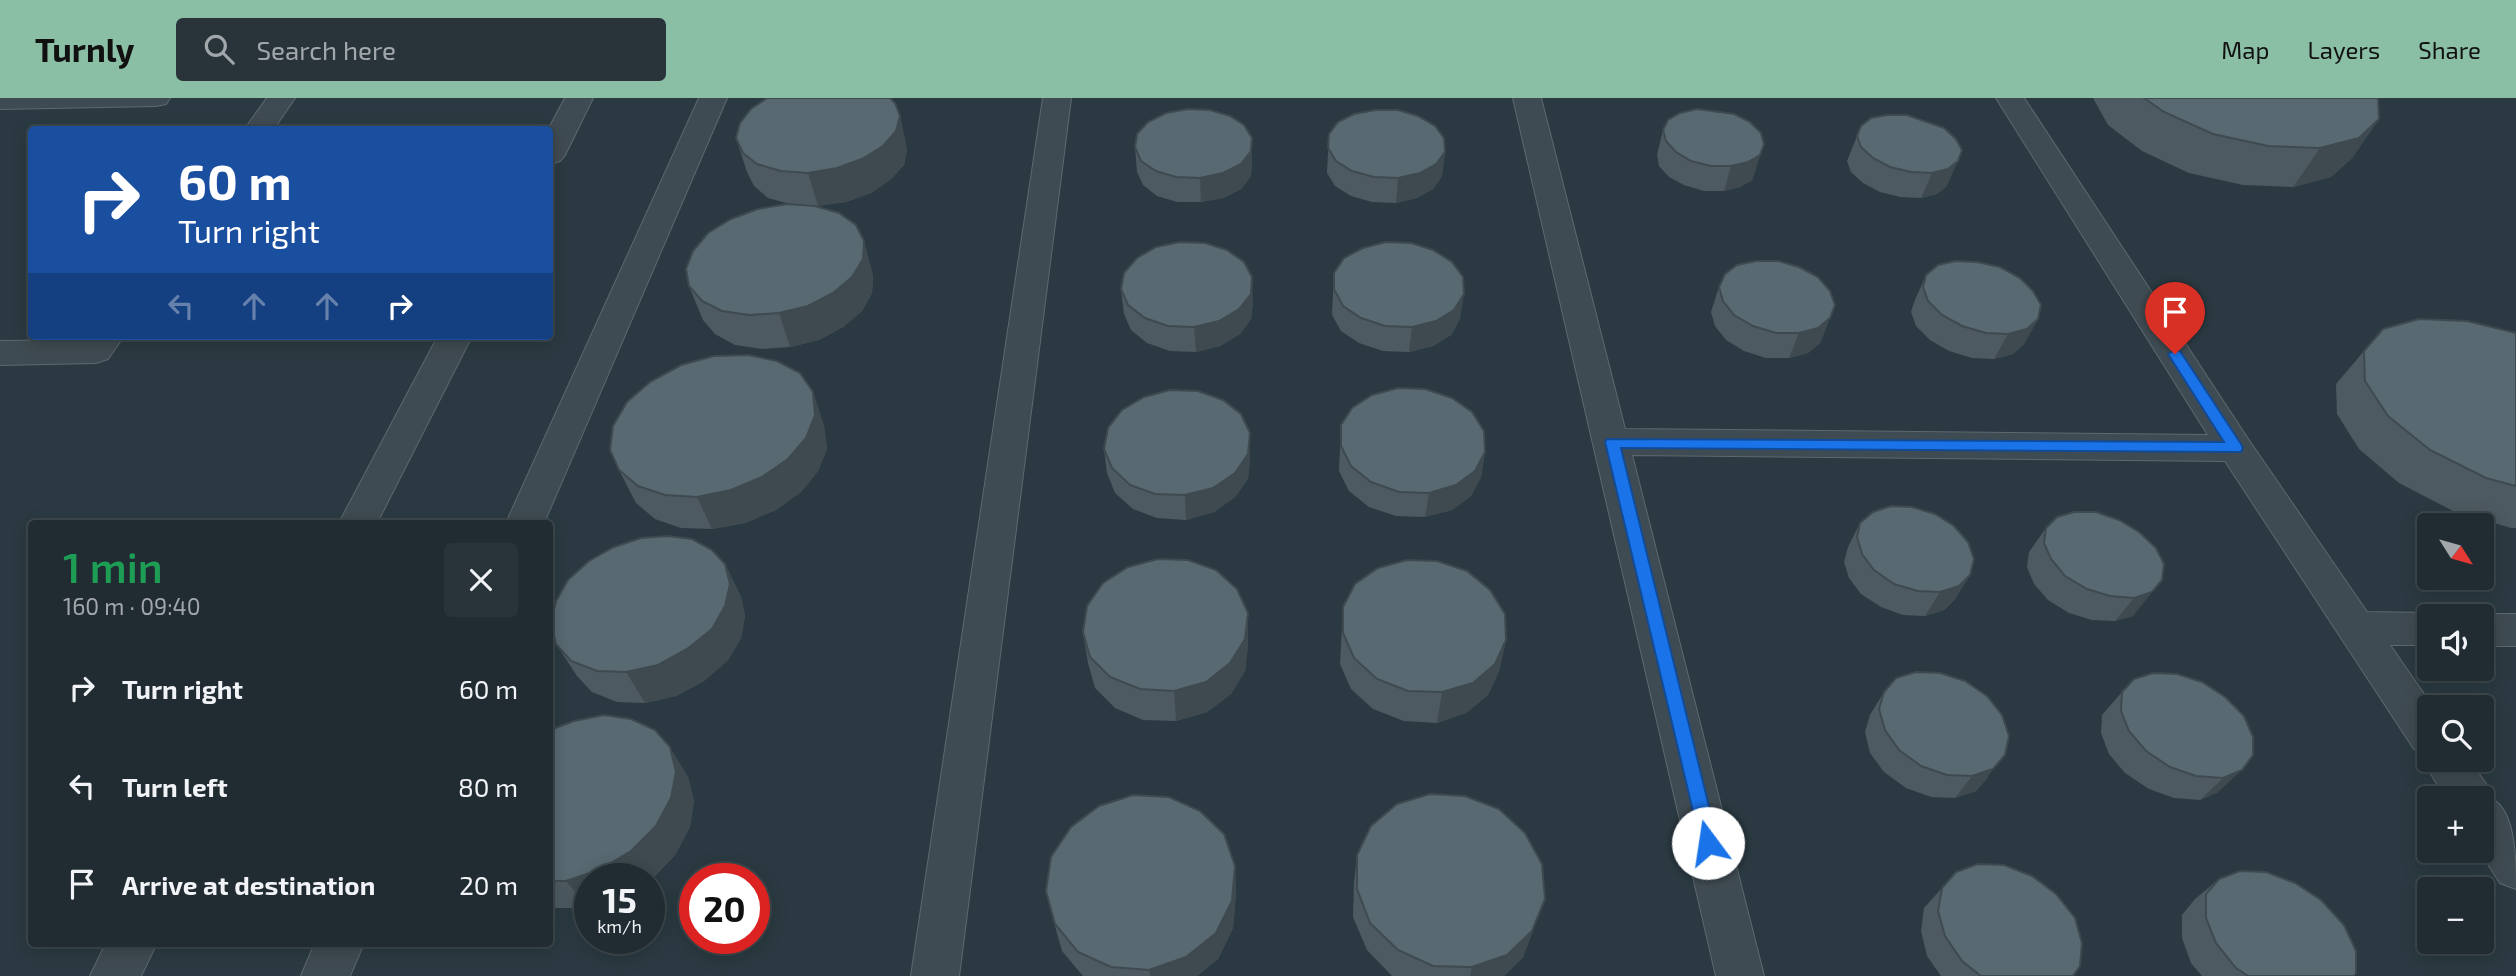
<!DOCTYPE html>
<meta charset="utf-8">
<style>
:root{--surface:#202c32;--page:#28343a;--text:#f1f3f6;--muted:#a2a7ac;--line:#3d484d;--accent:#8abfa5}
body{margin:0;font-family:"Exo 2",sans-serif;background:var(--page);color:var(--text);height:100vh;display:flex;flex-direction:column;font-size:26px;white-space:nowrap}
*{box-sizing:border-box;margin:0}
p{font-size:23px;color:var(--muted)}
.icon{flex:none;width:38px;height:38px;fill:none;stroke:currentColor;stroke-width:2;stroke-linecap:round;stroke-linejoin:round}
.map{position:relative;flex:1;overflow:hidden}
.sheet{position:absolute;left:28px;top:422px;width:525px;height:427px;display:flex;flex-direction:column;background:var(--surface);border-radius:7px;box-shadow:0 4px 18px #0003,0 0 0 2px var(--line)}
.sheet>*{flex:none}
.hud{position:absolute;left:28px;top:28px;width:525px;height:214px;border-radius:7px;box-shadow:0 4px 18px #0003,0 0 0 2px var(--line);background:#1a4fa0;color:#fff;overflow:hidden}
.needle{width:46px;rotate:127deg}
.tools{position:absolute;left:2417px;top:415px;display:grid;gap:14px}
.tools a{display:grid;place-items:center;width:77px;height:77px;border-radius:7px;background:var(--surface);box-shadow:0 4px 18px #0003,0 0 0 2px var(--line);font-size:35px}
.speed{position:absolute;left:574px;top:765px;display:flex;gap:14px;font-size:35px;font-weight:700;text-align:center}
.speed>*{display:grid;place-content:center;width:91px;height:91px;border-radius:50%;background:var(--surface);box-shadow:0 4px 18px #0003,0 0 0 2px var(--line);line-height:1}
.speed small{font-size:18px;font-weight:400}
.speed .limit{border:10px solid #d22;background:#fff;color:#111}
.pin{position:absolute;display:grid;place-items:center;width:60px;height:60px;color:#fff;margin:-72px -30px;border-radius:50% 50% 50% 0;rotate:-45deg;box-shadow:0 0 7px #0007}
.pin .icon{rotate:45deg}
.me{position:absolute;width:77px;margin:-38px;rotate:346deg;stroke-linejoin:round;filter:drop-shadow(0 0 5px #0008)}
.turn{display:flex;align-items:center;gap:24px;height:147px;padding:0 35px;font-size:32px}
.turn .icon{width:91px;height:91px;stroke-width:2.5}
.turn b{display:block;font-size:49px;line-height:60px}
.lanes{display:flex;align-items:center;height:66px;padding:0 35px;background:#0003;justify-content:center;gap:35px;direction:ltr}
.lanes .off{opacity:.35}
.round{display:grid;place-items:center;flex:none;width:74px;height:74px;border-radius:7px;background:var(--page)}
.headline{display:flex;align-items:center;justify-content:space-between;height:119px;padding:0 35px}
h1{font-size:42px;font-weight:600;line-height:52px;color:#1e9e55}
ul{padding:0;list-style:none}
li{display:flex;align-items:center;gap:21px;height:98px;padding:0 35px}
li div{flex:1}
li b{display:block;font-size:26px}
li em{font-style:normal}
header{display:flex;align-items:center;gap:42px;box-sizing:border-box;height:98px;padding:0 35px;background:var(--accent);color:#111}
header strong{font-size:33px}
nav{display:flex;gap:38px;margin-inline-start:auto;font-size:24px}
.search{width:490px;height:63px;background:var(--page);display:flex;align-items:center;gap:18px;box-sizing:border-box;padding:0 24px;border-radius:7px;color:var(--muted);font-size:26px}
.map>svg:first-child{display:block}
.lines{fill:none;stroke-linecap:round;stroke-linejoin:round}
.minor-casing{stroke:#5d686f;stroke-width:2}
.minor{fill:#3f4b52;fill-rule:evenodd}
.wall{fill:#4d5a61}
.shaded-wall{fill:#3e4a4f}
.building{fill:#596971;stroke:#3e4a4f;stroke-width:2}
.route{fill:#1a73e8;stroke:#114b97;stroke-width:2}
</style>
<header>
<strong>Turnly</strong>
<div class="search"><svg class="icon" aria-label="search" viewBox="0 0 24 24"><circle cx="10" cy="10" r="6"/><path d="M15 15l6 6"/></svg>Search here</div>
<nav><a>Map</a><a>Layers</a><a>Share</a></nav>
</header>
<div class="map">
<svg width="2516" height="878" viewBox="0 0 2516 878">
<rect width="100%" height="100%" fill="#2b3a42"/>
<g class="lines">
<defs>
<g id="minor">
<polygon points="0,0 170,0 166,6 156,8 0,11"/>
<polygon points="267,0 295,0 273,32 244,32"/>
<polygon points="565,0 593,0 565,57 560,63 550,66 548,32"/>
<polygon points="699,0 727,0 544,425 506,425"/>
<polygon points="1043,0 1071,0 959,878 911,878"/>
<path d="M 1513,0 L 1541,0 L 1625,331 L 2208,337 L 1996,0 L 2024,0 L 2248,341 L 2367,514 L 2429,515 L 2439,518 L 2429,518 L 2429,547 L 2390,547 L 2433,609 L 2429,609 L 2429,662 L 2469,662 L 2486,686 L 2492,701 C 2516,713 2516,765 2516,791 L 2500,785 L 2479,752 L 2482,752 L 2482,700 L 2445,700 L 2423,662 L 2426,656 L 2414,651 L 2225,363 L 1632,357 L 1764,878 L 1716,878 Z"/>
<polygon points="89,238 124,238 108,261 96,265 0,267 0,243 86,242"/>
<polygon points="438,238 472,238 377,425 339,425"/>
<polygon points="2482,516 2516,516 2516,548 2482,548 2482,518 2475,518"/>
<polygon points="106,845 157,845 141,878 90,878"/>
<polygon points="315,845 364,845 350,878 301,878"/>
</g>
</defs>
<!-- minor casing -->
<use href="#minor" class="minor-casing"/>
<!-- minor -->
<use href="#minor" class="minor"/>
</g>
<!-- wall -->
<g class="wall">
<polygon points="2093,0 2378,0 2379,21 2352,60 2331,79 2293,89 2243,87 2189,75 2142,53 2108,27"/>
<polygon points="900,18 907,52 904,67 891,81 871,95 846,104 816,108 873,177 872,195 862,213 843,229 819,242 790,249 762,251 735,247 715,236 703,222 689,188 790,106 768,100 754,88 747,74 736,40"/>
<polygon points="1871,20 1947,88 1937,96 1921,100 1900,99 1880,94 1863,85 1851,74 1847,63 1861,28"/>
<polygon points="1663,32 1756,71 1752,82 1740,89 1724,93 1704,93 1684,87 1669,79 1659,68 1657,57"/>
<polygon points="1329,36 1445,54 1442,78 1433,91 1417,100 1396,105 1372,104 1351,98 1335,88 1327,75"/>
<polygon points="1252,40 1252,64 1251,78 1241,91 1223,100 1201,104 1177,104 1157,98 1143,87 1137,74 1135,49"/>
<polygon points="1334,175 1460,221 1451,237 1433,248 1409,254 1383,253 1359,245 1341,233 1332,217"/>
<polygon points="1926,177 2038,221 2024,246 2013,256 1994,261 1972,260 1949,253 1930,242 1916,228 1911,214 1915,202"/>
<polygon points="1719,189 1830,220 1820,245 1808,255 1789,260 1766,260 1744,253 1726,242 1715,228 1711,214"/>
<polygon points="1121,191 1253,204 1251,221 1240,236 1220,248 1196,254 1170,253 1147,245 1131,232 1124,216"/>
<polygon points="2516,235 2516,430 2511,430 2453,413 2399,385 2359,351 2337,316 2336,286 2364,253"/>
<polygon points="813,294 824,328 827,351 818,373 801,394 776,412 745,425 712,431 681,430 655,421 636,405 619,372"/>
<polygon points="1341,327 1485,354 1481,379 1471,398 1452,412 1425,419 1396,418 1369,409 1349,393 1339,373"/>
<polygon points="1104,351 1250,360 1248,381 1235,399 1214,414 1186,422 1157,420 1133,411 1115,395 1107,375"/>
<polygon points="1860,425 1970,477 1955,501 1944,512 1925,518 1903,517 1881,509 1861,496 1849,480 1844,464 1848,449"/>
<polygon points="2046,430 2156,450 2133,518 2115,523 2092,522 2069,515 2048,502 2034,486 2027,469 2029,454"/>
<polygon points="725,466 741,499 745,518 741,540 728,562 704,583 676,598 645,605 617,604 592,594 577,578 556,546"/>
<polygon points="1343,509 1506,542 1499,573 1488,597 1466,615 1437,625 1404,623 1373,611 1351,591 1340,566"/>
<polygon points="1248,515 1248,546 1245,573 1231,596 1207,614 1176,623 1143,622 1115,610 1095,590 1088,565 1083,534"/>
<polygon points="1884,594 1988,679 1976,693 1955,700 1931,699 1906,690 1884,674 1870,655 1865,634 1870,617"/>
<polygon points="2122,594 2244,618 2218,694 2200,702 2174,700 2149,691 2125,675 2109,656 2101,635 2102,617"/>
<polygon points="550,632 688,679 694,703 690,729 675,757 652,781 590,780 590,810 557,810 550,808"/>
<polygon points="1357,757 1545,801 1523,859 1504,878 1392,878 1367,852 1353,819 1354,785"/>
<polygon points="1235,768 1236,796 1233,830 1218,861 1197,878 1083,878 1062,853 1053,821"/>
<polygon points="2219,781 2354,878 2202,878 2191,865 2182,840 2182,817 2195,801"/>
<polygon points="1942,790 2073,878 1941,878 1927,858 1921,833 1924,810"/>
</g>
<!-- shaded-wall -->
<g class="shaded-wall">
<polygon points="900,18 907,52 904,67 891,81 871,95 846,104 818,108 808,75"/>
<polygon points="2379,21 2352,60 2331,79 2293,89 2320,50"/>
<polygon points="1252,40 1252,64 1251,78 1241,91 1223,100 1201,104 1200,80"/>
<polygon points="1764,46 1752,82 1740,89 1724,93 1731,68"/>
<polygon points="1445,54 1442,78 1433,91 1417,100 1396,105 1398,80"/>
<polygon points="1958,63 1947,88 1937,96 1921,100 1932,75"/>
<polygon points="864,143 873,177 872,195 862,213 843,229 819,242 790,249 779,215"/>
<polygon points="1252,179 1253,204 1251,221 1240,236 1220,248 1196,254 1194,229"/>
<polygon points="1464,196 1460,221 1451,237 1433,248 1409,254 1412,229"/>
<polygon points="1830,220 1820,245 1808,255 1789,260 1799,235"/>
<polygon points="2038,221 2024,246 2013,256 1994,261 2008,236"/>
<polygon points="813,294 824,328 827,351 818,373 801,394 776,412 745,425 712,431 697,399"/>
<polygon points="1250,335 1250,360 1248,381 1235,399 1214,414 1186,422 1185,397"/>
<polygon points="1485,354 1481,379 1471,398 1452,412 1425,419 1429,395"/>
<polygon points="725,466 741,499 745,518 741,540 728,562 704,583 676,598 645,605 626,574"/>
<polygon points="1970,477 1955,501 1944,512 1925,518 1940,494"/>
<polygon points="2162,482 2133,518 2115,523 2134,500"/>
<polygon points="1248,515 1248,546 1245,573 1231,596 1207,614 1176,623 1174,593"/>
<polygon points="1506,542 1499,573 1488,597 1466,615 1437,625 1442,594"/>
<polygon points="670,649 688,679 694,703 690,729 675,757 649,783 649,780 590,780 590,810 589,810 566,783"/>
<polygon points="2005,657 1976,693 1955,700 1972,678"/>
<polygon points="2242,672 2218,694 2200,702 2223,680"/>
<polygon points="1235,768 1236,796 1233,830 1218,861 1197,878 1150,878 1149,872"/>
<polygon points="1545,801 1523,859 1504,878 1470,878 1472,869"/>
</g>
<!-- building -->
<g class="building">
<polygon points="767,0 890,0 895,5 900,18 896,33 883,48 862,61 837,70 808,75 781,73 757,66 743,55 736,40 740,25 751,11"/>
<polygon points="2144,0 2378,0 2379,21 2359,40 2320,50 2268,48 2213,36 2164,14"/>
<polygon points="1188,11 1210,12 1230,18 1244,27 1252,40 1251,53 1241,66 1223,75 1200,80 1176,79 1156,73 1141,63 1135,49 1137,36 1148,24 1166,15"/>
<polygon points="1697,11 1734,16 1750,24 1761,35 1764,46 1760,57 1748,64 1731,68 1711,68 1691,63 1676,54 1666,43 1663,32 1668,22 1680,15"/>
<polygon points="1375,12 1398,12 1418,18 1435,28 1444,40 1445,54 1436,66 1420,75 1398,80 1374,79 1352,73 1336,63 1328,50 1329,36 1338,24 1354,16"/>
<polygon points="1887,17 1907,17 1944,30 1956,41 1962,52 1958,63 1948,71 1932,75 1911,74 1890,69 1873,60 1861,49 1857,38 1861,28 1871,20"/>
<polygon points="787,106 815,108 839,115 856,127 864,143 863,161 852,179 833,195 808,208 779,215 749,217 722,213 702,203 689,188 686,171 693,153 708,135 731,121 758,111"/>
<polygon points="1180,144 1205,145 1227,152 1244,164 1252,179 1251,196 1239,211 1219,223 1194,229 1168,228 1145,220 1128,207 1121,191 1124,175 1137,160 1156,149"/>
<polygon points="1386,144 1411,145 1433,152 1452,164 1463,179 1464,196 1454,212 1436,223 1412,229 1385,228 1361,220 1343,208 1334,191 1334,175 1344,160 1363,150"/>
<polygon points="1756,163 1778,163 1799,169 1818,179 1830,193 1835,207 1830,220 1818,230 1799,235 1776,235 1753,228 1734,217 1723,203 1719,189 1725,176 1737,167"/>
<polygon points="1955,163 1977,164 2000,169 2020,180 2033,193 2041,207 2038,221 2027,231 2008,236 1986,235 1962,228 1942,217 1928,203 1923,189 1926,177 1938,167"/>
<polygon points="2419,221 2467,223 2516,235 2516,388 2486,380 2430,352 2388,318 2365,283 2364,253 2383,231"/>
<polygon points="748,257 777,263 800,275 813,294 815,317 806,340 788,361 762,379 731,392 697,399 665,397 638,388 619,372 610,352 613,328 627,304 650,284 681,267 714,258"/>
<polygon points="1398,290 1425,291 1452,300 1472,314 1484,333 1485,354 1475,373 1456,387 1429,395 1399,394 1371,384 1351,368 1341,348 1341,327 1352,310 1372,297"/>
<polygon points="1170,292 1198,293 1223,302 1241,316 1250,335 1248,356 1235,375 1213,390 1185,397 1155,396 1130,387 1112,370 1104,351 1108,330 1122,312 1144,299"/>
<polygon points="1891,408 1912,409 1935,416 1954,428 1968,444 1974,461 1970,477 1959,488 1940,494 1918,493 1894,486 1874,472 1862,456 1857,439 1860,425 1873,414"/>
<polygon points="2074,414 2096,414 2119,422 2139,434 2156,450 2164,466 2162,482 2152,494 2134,500 2110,498 2087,491 2065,478 2051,461 2044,445 2046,430 2057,419"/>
<polygon points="668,438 692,441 712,452 725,466 730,486 725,508 712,531 687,551 658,567 626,574 597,573 571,563 556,546 551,525 556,503 568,482 589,463 614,449 641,440"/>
<polygon points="1158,461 1188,462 1216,472 1237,491 1248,515 1245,541 1230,565 1206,584 1174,593 1140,591 1110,579 1090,559 1083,534 1087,508 1103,485 1128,469"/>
<polygon points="1407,462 1437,463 1467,473 1490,492 1505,516 1506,542 1495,566 1473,585 1442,594 1408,593 1377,581 1354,560 1343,535 1343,509 1355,486 1378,470"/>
<polygon points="1916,574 1940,575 1965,583 1987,598 2002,617 2009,638 2005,657 1993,671 1972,678 1947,677 1921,668 1899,652 1885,632 1879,611 1884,594 1896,580"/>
<polygon points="2153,575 2177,576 2202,584 2225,599 2244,618 2253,639 2253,657 2242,672 2223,680 2196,678 2170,669 2146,653 2129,633 2121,613 2122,594 2134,581"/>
<polygon points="604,617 631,621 655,632 670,649 676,674 671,700 656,728 631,753 599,772 566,783 550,783 550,632 574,623"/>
<polygon points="1430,696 1465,698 1499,711 1525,735 1542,766 1545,801 1532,833 1507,857 1472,869 1433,868 1398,852 1370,825 1357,791 1357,757 1371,728 1397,706"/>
<polygon points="1133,697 1169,699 1200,713 1224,736 1235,768 1232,803 1216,835 1186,859 1149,872 1111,869 1078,854 1055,826 1046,793 1051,759 1071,729 1099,708"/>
<polygon points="1978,766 2004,767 2032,778 2056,796 2075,820 2082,845 2080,868 2073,878 1981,878 1962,863 1945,838 1938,813 1942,790 1956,774"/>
<polygon points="2240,773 2266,774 2295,785 2321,802 2344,827 2356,853 2356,875 2354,878 2248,878 2236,870 2216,845 2206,820 2206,796 2219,781"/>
</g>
<!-- route -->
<polygon class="route" points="2175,252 2180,253 2241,346 2243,350 2241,354 1621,350 1718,745 1715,751 1708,753 1702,751 1605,344 1607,341 2224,344 2168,256"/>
</svg>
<div class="tools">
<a><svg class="needle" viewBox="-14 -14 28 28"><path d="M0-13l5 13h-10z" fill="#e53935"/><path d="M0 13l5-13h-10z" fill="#a2a7ac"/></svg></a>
<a><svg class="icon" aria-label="sound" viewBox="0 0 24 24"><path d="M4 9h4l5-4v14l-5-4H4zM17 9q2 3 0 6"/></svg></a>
<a><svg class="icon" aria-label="search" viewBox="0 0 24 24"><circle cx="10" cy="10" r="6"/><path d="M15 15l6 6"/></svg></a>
<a>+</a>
<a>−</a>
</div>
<div class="speed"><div>15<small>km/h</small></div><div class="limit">20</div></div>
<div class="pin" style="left:2175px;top:256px;background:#d93025"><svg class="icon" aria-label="arrive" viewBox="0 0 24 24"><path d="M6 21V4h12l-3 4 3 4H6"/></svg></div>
<svg class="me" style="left:1708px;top:745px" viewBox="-20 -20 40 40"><circle r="19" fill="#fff"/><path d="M0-13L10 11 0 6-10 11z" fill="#1a73e8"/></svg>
<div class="hud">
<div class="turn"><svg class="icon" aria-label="right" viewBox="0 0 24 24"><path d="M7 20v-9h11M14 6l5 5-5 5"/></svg><div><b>60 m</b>Turn right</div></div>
<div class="lanes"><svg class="icon off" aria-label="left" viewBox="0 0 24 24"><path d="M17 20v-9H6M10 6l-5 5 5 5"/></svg><svg class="icon off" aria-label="ahead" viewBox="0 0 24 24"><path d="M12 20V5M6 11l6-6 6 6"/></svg><svg class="icon off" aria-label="ahead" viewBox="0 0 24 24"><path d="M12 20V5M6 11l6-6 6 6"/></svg><svg class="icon" aria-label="right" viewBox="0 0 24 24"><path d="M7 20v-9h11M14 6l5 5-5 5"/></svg></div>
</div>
<section class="sheet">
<div class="headline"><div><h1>1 min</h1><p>160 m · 09:40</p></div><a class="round"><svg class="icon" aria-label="close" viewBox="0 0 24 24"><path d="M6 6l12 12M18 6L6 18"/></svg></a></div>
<ul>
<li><svg class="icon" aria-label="right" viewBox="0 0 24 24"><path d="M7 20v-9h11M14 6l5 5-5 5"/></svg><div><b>Turn right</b></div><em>60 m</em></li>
<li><svg class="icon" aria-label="left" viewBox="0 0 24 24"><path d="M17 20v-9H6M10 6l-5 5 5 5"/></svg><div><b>Turn left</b></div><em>80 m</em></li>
<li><svg class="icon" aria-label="arrive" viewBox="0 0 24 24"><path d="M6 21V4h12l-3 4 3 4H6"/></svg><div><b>Arrive at destination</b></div><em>20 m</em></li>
</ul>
</section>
</div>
